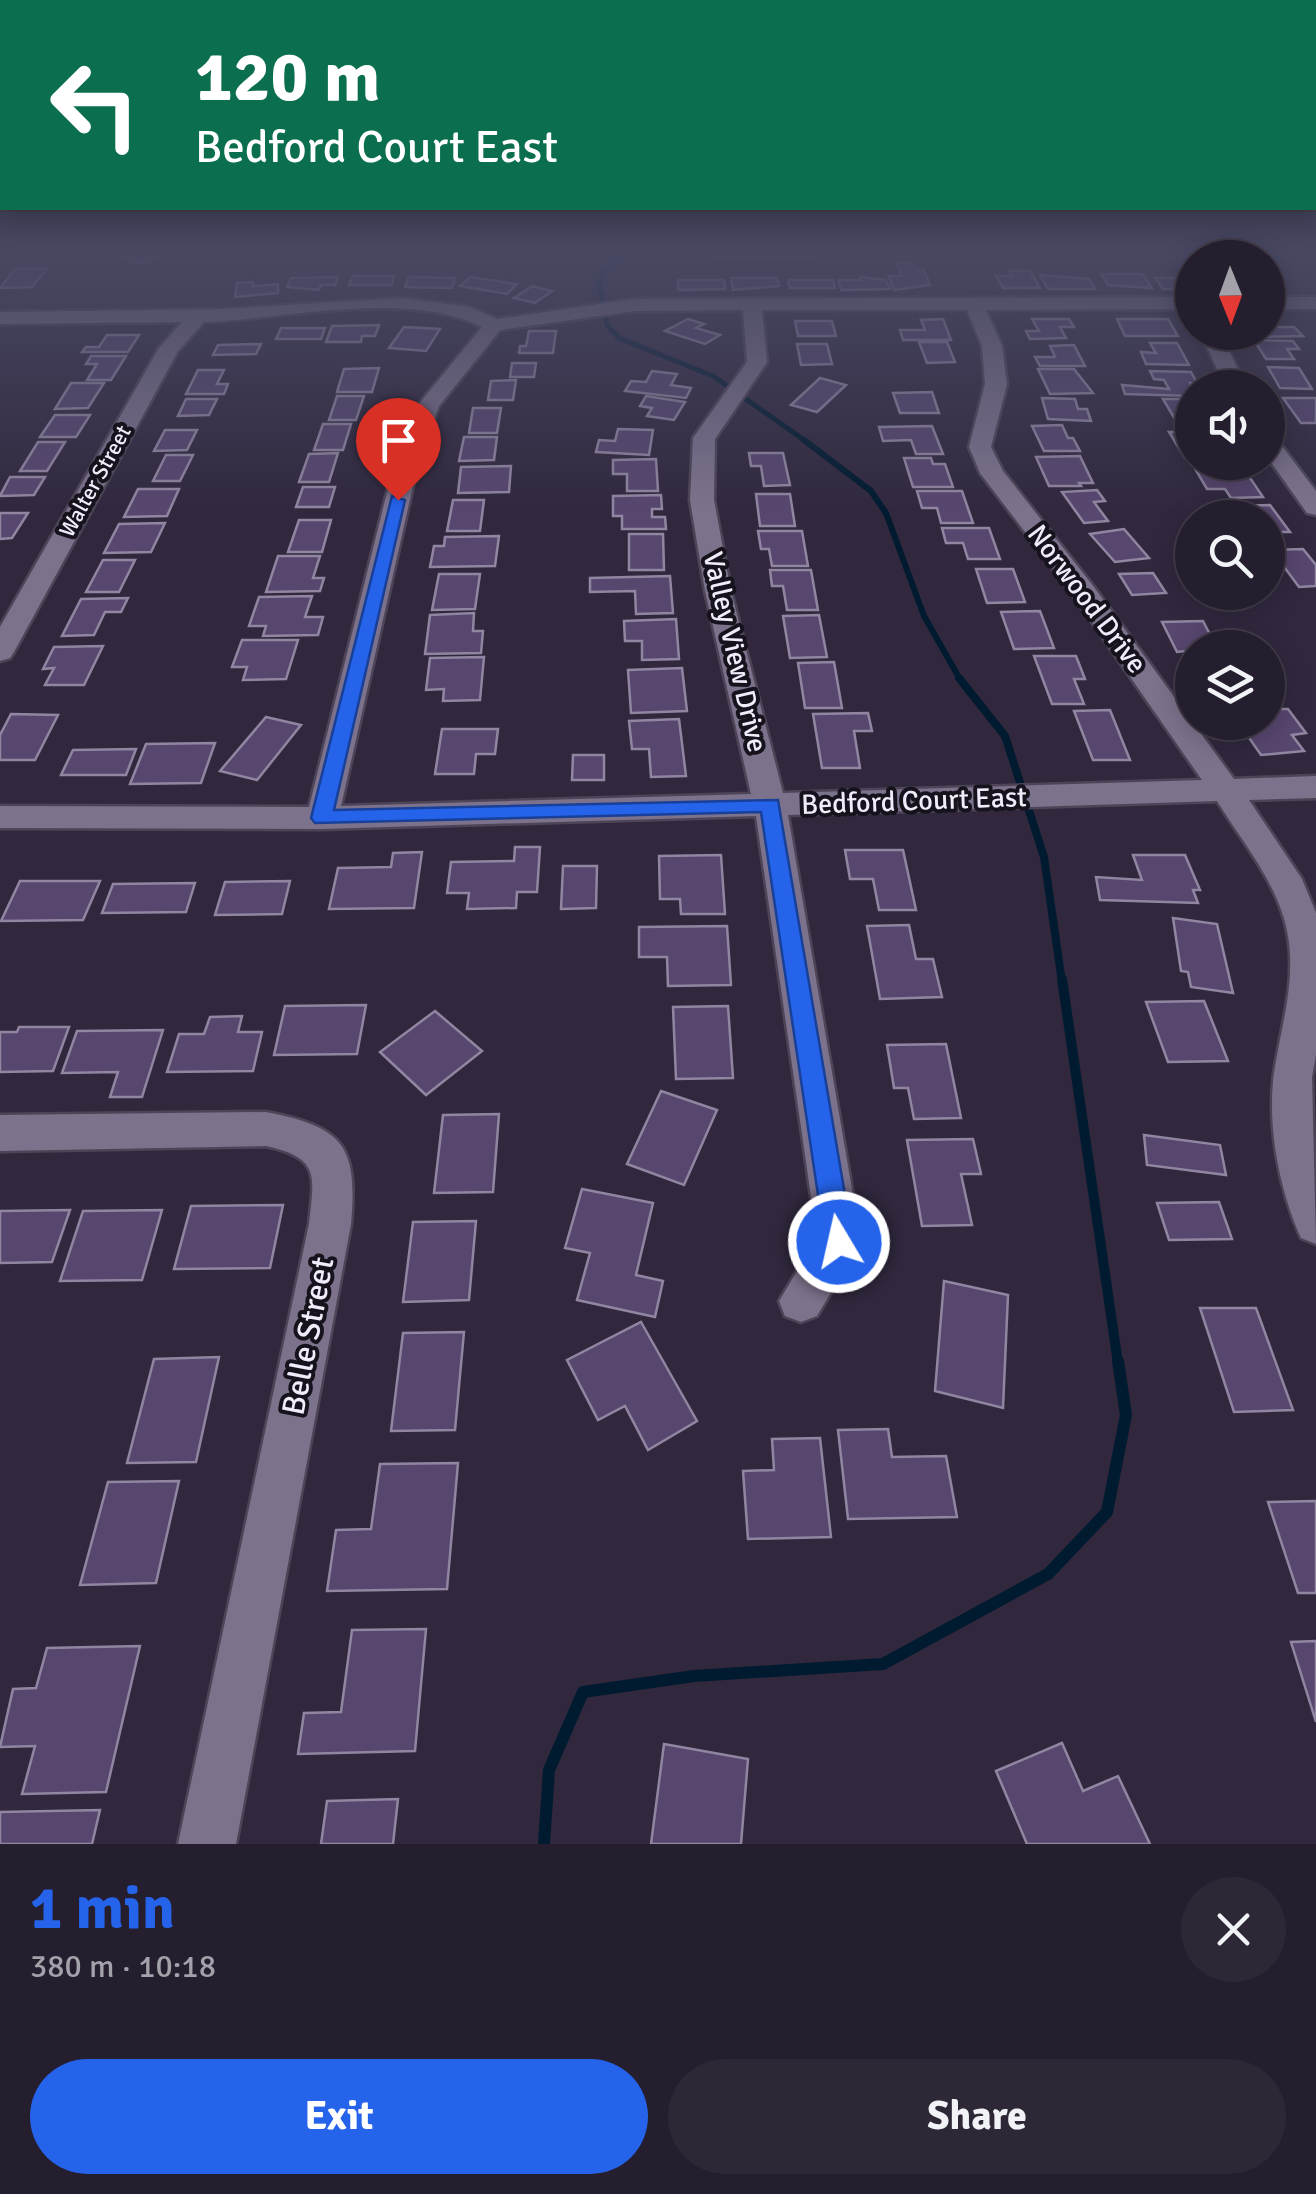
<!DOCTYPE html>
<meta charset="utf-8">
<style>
:root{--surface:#251e2e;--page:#2d2736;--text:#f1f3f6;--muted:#a3a2aa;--line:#423c4a;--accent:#2563eb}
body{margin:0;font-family:Signika,sans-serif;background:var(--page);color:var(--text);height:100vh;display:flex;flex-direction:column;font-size:38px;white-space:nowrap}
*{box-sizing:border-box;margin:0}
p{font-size:32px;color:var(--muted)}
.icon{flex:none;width:55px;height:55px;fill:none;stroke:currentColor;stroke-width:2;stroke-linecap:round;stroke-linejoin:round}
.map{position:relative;height:1844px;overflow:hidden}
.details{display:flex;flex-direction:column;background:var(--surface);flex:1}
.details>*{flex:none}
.top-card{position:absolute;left:0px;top:0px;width:1318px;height:210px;box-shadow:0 5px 25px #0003,0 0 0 2px var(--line);background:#0b6e4f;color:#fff;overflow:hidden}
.needle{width:65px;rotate:179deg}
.tools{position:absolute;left:1175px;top:240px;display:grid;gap:20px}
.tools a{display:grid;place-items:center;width:110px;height:110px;border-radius:50%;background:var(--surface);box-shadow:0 5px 25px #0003,0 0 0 2px var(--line);font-size:50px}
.pin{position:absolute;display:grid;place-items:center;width:85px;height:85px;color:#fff;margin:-102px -42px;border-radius:50% 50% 50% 0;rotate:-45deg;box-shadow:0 0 10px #0007}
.pin .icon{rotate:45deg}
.me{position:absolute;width:110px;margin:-55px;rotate:351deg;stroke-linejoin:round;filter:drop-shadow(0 0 8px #0008)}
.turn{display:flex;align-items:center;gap:35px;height:210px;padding:0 30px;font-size:45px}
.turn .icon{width:130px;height:130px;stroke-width:2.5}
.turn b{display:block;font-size:70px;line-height:85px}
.round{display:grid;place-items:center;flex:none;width:105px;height:105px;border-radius:52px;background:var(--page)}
.head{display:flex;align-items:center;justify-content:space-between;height:170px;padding:0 30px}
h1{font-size:60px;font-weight:800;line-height:75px;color:var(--accent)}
.primary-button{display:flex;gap:20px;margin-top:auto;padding:20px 30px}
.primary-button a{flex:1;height:115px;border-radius:60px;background:var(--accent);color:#fff;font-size:40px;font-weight:800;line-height:115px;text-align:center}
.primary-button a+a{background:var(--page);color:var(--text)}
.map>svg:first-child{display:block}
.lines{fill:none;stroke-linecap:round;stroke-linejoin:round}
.stream-far4{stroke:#001b2f;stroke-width:5}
.stream-far3{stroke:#001b2f;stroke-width:6}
.stream-far2{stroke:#001b2f;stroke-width:8}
.stream-far1{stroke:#001b2f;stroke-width:10}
.stream{stroke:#001b2f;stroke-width:12}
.building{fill:#57466e;stroke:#9186a1;stroke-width:2.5}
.minor-casing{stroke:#4d4557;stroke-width:5}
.minor{fill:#7d728c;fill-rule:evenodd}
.route{fill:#2563eb;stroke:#184099;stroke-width:2.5}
.labels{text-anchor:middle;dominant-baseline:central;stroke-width:8;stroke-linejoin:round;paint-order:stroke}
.far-street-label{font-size:22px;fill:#f1ebfa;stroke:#17131d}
.street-label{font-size:28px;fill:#f1ebfa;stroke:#17131d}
.near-street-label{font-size:32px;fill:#f1ebfa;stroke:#17131d}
</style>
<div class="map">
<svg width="1316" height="1844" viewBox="0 0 1316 1844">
<rect width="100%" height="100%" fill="#31283e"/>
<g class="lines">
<!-- stream-far4 -->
<polyline class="stream-far4" points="624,253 605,270 599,284 607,325 619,338 713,376 807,442"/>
<!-- stream-far3 -->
<polyline class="stream-far3" points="804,440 871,491 886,513 924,616 961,681"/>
<!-- stream-far2 -->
<polyline class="stream-far2" points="959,678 1005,736 1044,857 1062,982"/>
<!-- stream-far1 -->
<polyline class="stream-far1" points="1062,979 1118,1363"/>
<!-- stream -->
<polyline class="stream" points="544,1844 549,1770 583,1692 694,1676 883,1664 1048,1574 1107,1512 1126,1415 1118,1361"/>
</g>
<!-- building -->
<g class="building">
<polygon points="124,253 172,253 141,263 115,255"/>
<rect x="490" y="253" width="78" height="3"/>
<polygon points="683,253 811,253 812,258 711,258 711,255"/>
<polygon points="897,263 913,263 916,270 924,270 930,285 894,290 889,276 902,276"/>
<polygon points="15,269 47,269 32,287 0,288"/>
<polygon points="1009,271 1030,271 1040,288 1003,288 996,276 1012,276"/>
<polygon points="1101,274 1142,274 1152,288 1108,285"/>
<polygon points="1040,275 1089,279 1095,289 1048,289"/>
<polygon points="353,276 394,276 392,285 349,285"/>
<polygon points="338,277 335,285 321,285 319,290 287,287 291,278"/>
<polygon points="409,277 455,278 452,288 405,287"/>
<polygon points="470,277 517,284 507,294 460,286"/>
<polygon points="860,277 886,280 890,289 841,290 838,280 861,280"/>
<polygon points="731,278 777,278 779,286 733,290"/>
<polygon points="1155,278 1192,278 1192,288 1163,289"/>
<polygon points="678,280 724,280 725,289 678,290"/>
<polygon points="788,280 833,280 835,288 790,288"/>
<polygon points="253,282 253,286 278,284 278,293 235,297 237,283"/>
<polygon points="532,286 552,291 535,303 514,298"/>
<polygon points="688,319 704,324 696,328 720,335 705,344 665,331"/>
<polygon points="943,319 951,340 903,340 900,330 925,330 921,320"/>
<polygon points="1032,319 1069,319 1074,327 1060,327 1066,338 1030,339 1026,331 1039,331"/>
<polygon points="1117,319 1168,319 1178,336 1125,336"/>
<polygon points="1268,320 1273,327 1294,327 1303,336 1257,337 1253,332 1268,332"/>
<polygon points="795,321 832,321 836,336 798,336"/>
<polygon points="379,325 375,336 362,336 361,342 326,342 332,326"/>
<polygon points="404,327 440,329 426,351 389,348"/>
<polygon points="281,328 325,328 321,339 276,339"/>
<polygon points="529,331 556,331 553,353 519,353 520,346 526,346"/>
<polygon points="107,335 139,335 128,352 82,352 86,347 99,347"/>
<polygon points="1254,340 1293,341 1299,349 1287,349 1294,359 1266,359"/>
<polygon points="919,342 947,342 955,362 927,363"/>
<polygon points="1150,343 1177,343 1189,365 1146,364 1141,352 1156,353"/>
<polygon points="261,344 256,354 213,355 218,345"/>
<polygon points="797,344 827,344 832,364 801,365"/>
<polygon points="1074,345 1085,366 1040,366 1035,357 1055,357 1050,346"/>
<polygon points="91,356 126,356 111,380 87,380 97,364 86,364"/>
<polygon points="512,363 536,363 534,377 510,377"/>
<polygon points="1268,367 1299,368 1312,389 1280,388"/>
<polygon points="379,368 372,392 337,392 344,369"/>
<polygon points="1038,369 1074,369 1093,393 1050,394"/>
<polygon points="198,370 224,370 217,384 228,384 224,394 186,394"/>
<polygon points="652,371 677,374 671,385 691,388 686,398 625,391 631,381 646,382"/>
<polygon points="1150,371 1191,372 1197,383 1190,383 1192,396 1125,394 1122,385 1169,389 1164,380 1154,379"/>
<polygon points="820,378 846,385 817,412 791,405"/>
<polygon points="516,380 513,400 488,400 491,381"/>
<polygon points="71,383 104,383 88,408 55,409"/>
<polygon points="932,392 939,413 900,413 893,393"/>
<polygon points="337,396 364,396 356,420 329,420"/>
<polygon points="646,396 685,402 674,420 647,416 652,408 640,406"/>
<polygon points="1042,398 1075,399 1078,409 1087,409 1091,421 1048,419"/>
<polygon points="1283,398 1316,398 1316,423 1301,423"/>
<polygon points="186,399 217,399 209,415 178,416"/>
<polygon points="1163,399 1192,399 1192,421 1176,421"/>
<polygon points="473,408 501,408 497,433 469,433"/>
<polygon points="55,415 90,415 76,437 40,437"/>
<polygon points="323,424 351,424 343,450 314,450"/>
<polygon points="1062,425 1068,438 1073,438 1080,451 1044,451 1032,426"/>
<polygon points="932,426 943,454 916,454 911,440 883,441 879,427"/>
<polygon points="618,429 653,430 649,455 596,452 599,440 615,441"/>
<polygon points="165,430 197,430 187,450 154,451"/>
<polygon points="1169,432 1192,432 1192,458 1185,458"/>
<polygon points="464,437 497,437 494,460 459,461"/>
<polygon points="38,442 65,442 47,471 20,471"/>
<polygon points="338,453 329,482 299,482 309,454"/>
<polygon points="749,453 783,453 790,485 764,486 761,466 751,466"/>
<polygon points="166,455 193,455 180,481 153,481"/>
<polygon points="1080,456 1093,483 1079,483 1081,486 1049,486 1036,457"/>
<polygon points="904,458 931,458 933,464 945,464 953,487 913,487"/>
<polygon points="656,459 658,491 627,491 627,474 613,474 613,460"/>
<polygon points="511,466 509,492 458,493 461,467"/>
<polygon points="1242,466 1263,497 1231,498 1225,489 1207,489 1194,467"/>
<polygon points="10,477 45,477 34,495 0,496"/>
<polygon points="303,487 335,487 329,507 296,507"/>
<polygon points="138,489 179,489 167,516 124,517"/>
<polygon points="1097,490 1105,501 1094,502 1108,521 1084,523 1062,492"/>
<polygon points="917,491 962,491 973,523 941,523 937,508 922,508"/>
<polygon points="756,494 790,494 795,526 760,526"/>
<polygon points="661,495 662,509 652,509 652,517 665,517 666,529 622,529 622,516 613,516 613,496"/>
<polygon points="453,500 484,500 480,531 447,531"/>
<polygon points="1270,505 1290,532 1268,532 1268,518 1245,518 1237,506"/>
<polygon points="0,513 28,513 12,538 0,539"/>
<polygon points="299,520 331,520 322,552 288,552"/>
<polygon points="165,523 151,552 104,553 119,524"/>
<polygon points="942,528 989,528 1000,559 968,559 963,543 946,543"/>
<polygon points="1124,529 1149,558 1115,562 1090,534"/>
<polygon points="758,531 802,531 808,566 772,566 769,549 761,549"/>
<polygon points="629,534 663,534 664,570 629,570"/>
<polygon points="499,536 495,566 430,567 434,546 444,546 445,537"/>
<polygon points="1303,549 1316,565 1316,586 1299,587 1282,564 1268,564 1268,550"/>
<polygon points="278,556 320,556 313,578 324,578 320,591 266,592"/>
<polygon points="103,560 135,560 119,592 86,592"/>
<polygon points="976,569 1013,569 1025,602 987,603"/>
<polygon points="770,570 811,570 818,610 787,610 783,586 772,586"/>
<polygon points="1153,573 1166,593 1132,595 1119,574"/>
<polygon points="439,574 480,574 475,609 432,610"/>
<polygon points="670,576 673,613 636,614 635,591 590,592 590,578"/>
<polygon points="312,596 305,617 323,617 318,635 263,636 266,626 249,626 259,597"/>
<polygon points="128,598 121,612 105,612 94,635 62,636 81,599"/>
<polygon points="1040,611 1054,648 1014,649 1001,612"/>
<polygon points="474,613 473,631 483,631 481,653 425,654 430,615"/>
<polygon points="819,615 827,657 790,658 783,616"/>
<polygon points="676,619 679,659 642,660 642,641 625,641 624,621"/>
<polygon points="1203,621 1217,648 1177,652 1162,622"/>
<polygon points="242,640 298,640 286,679 243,680 247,667 232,667"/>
<polygon points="103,646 84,685 45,685 54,668 43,669 54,647"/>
<polygon points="1034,656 1076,656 1085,679 1074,679 1084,704 1052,704"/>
<polygon points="484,657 480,700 443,701 444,689 426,690 430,658"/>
<polygon points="834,662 842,708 805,708 798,663"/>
<polygon points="682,668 687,711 631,713 628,670"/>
<polygon points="1268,709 1288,709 1306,733 1292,735 1304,751 1261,755 1238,722 1268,722"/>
<polygon points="1110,710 1130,760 1093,760 1074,711"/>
<polygon points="868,713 872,731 854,731 860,768 822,768 813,714"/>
<polygon points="11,714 58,715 35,760 0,760 0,735"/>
<polygon points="266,717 301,725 257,780 220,771"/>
<polygon points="679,719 686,776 651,777 649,749 632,749 629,721"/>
<polygon points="442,729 498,729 495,754 476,754 474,774 435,774"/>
<polygon points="215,743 201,783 130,784 146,744"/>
<polygon points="136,749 126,775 61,775 73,750"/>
<polygon points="573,755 604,755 604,780 572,780"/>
<polygon points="515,847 540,847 537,892 517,892 516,908 467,909 469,893 447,893 451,862 514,861"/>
<polygon points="845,850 903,850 916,910 879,910 873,879 850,879"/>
<polygon points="422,852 414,908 329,909 338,868 391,867 393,853"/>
<polygon points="721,855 725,914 681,914 680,899 660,899 659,856"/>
<polygon points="1133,855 1185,855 1200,890 1193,890 1198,903 1100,900 1096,877 1142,880"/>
<polygon points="563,866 597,866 596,908 561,909"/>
<polygon points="20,881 100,881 83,920 1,921"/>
<polygon points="290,881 282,914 215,915 225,882"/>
<polygon points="195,883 186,912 102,913 113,884"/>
<polygon points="1173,918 1217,924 1233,993 1191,987 1188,972 1181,971"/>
<polygon points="909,925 916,959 933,959 942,997 880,999 867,926"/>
<polygon points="727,926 731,985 668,986 667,957 639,957 639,927"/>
<polygon points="1204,1001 1228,1061 1168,1062 1146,1002"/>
<polygon points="366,1005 357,1054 274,1055 285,1006"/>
<polygon points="728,1006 733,1078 676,1079 673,1007"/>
<polygon points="435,1011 482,1051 426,1095 380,1052"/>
<polygon points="242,1016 238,1032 262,1032 253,1071 167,1072 179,1034 204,1034 210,1017"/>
<polygon points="19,1027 69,1027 53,1071 0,1072 0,1032 17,1032"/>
<polygon points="163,1030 142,1097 110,1097 118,1072 62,1073 77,1031"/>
<polygon points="946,1044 961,1118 914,1119 908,1088 894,1088 887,1045"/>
<polygon points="661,1091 717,1110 684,1185 627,1164"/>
<polygon points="499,1114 493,1192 434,1193 443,1115"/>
<polygon points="1144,1135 1220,1145 1226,1175 1147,1165"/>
<polygon points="973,1139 981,1174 961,1174 972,1225 922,1226 907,1140"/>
<polygon points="582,1189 653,1203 636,1275 663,1281 655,1317 577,1300 590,1253 565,1248"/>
<polygon points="1219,1202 1232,1239 1169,1240 1157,1203"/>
<polygon points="283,1205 270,1268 174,1269 191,1206"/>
<polygon points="70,1210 52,1262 0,1263 0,1211"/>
<polygon points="162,1210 142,1280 60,1281 83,1211"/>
<polygon points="476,1221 469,1300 403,1302 413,1222"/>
<polygon points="944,1281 1008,1295 1003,1408 935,1391"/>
<polygon points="1200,1308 1256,1308 1293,1410 1234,1412"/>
<polygon points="641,1322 697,1421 648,1450 625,1406 598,1420 567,1360"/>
<polygon points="464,1332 455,1430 391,1431 403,1333"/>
<polygon points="219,1357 196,1462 127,1463 154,1359"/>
<polygon points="888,1429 892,1457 946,1456 957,1517 848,1519 838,1430"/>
<polygon points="820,1438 831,1537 748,1539 743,1471 774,1470 772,1439"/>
<polygon points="458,1463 447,1589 327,1591 336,1530 371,1529 380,1464"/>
<polygon points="179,1481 156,1583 80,1585 108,1482"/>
<polygon points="1316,1501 1316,1593 1298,1593 1268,1502"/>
<polygon points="426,1629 415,1751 298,1754 304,1713 341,1712 352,1630"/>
<polygon points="1316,1641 1316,1722 1291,1642"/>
<polygon points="140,1646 106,1792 22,1794 35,1746 0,1747 13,1689 36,1688 47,1648"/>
<polygon points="1062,1743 1083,1791 1118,1776 1150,1844 1027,1844 996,1771"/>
<polygon points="664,1744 748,1759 741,1844 651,1844"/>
<polygon points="398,1799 393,1844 321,1844 327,1801"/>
<polygon points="100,1810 92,1844 0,1844 0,1812"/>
</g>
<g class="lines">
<defs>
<g id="minor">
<path d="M 1192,297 L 1192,309 L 986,310 L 1002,346 L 1007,384 L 991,447 L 1003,471 L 1094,587 L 1234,779 L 1316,776 L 1316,798 L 1249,800 L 1302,879 L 1316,913 L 1316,1055 L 1312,1077 L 1316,1244 L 1301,1238 C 1279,1189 1267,1126 1274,1073 C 1281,1026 1296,983 1288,936 C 1280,886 1243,843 1217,801 L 788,815 L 861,1242 L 817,1316 L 801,1322 L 785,1316 L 779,1301 L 817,1238 L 756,816 L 322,829 L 0,828 L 0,806 L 309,807 L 394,464 L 418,405 L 482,327 C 406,289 287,319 204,322 L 178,351 L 14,652 L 10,658 L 0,661 L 0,627 L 159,348 L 182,322 L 0,324 L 0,312 L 222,309 L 402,298 L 470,307 L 497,319 L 634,299 ZM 743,310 L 747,362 L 693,438 L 690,500 L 705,591 L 751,794 L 341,806 L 418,464 L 439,406 L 500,330 L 634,311 ZM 762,310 L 967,310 L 982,346 L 985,384 L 969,447 L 980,473 L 1076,599 L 1202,780 L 783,793 L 731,591 L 714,500 L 715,439 L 767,362 Z"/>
<rect x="1268" y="297" width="48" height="12"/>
<polygon points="1200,332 1220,332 1247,388 1226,388"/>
<polygon points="1268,436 1276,438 1316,491 1316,515 1307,513 1268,458"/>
<path d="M 266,1112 C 344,1127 358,1146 351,1224 L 236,1844 L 178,1844 L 309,1224 C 314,1176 321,1158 266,1146 L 0,1151 L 0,1115 Z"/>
</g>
</defs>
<!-- minor casing -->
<use href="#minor" class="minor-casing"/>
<!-- minor -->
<use href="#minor" class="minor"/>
</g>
<!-- sky -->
<linearGradient id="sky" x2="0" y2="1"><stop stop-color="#1b1622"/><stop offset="0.5" stop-color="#484863"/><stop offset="1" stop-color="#484863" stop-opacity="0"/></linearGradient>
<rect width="1316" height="511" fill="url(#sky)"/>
<!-- route -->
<polygon class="route" points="392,496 405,500 334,810 778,800 853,1242 849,1251 839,1255 829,1251 825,1242 761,812 315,823 311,818"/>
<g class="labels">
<!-- far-street labels -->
<g class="far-street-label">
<text transform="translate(95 481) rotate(-61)">Walter Street</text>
</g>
<!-- street labels -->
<g class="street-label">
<text transform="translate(1087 599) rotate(53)">Norwood Drive</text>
<text transform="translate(735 652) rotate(77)">Valley View Drive</text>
<text transform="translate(914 801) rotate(-2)">Bedford Court East</text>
</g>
<!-- near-street labels -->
<g class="near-street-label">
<text transform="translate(308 1336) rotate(-79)">Belle Street</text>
</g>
</g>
</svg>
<div class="tools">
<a><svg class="needle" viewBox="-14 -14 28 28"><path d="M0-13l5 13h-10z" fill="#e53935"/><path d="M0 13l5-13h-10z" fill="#a3a2aa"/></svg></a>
<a><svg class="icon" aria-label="sound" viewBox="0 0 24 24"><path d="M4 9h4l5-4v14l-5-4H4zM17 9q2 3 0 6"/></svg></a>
<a><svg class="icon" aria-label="search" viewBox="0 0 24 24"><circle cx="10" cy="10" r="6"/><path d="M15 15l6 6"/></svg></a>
<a><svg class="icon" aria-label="layers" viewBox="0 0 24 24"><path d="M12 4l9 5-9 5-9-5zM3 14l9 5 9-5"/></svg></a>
</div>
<div class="pin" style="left:398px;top:500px;background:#d93025"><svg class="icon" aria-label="arrive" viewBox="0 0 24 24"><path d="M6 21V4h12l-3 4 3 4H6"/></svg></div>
<svg class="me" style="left:839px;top:1242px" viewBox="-20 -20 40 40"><circle r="17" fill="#2563eb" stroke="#fff" stroke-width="3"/><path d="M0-11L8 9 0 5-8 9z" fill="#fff"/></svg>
<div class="top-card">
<div class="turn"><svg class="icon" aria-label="left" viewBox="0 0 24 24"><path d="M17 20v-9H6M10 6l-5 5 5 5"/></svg><div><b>120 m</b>Bedford Court East</div></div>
</div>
</div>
<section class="details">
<div class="head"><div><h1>1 min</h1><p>380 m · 10:18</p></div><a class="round"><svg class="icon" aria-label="close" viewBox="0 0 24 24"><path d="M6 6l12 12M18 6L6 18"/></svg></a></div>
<div class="primary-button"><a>Exit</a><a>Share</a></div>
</section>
